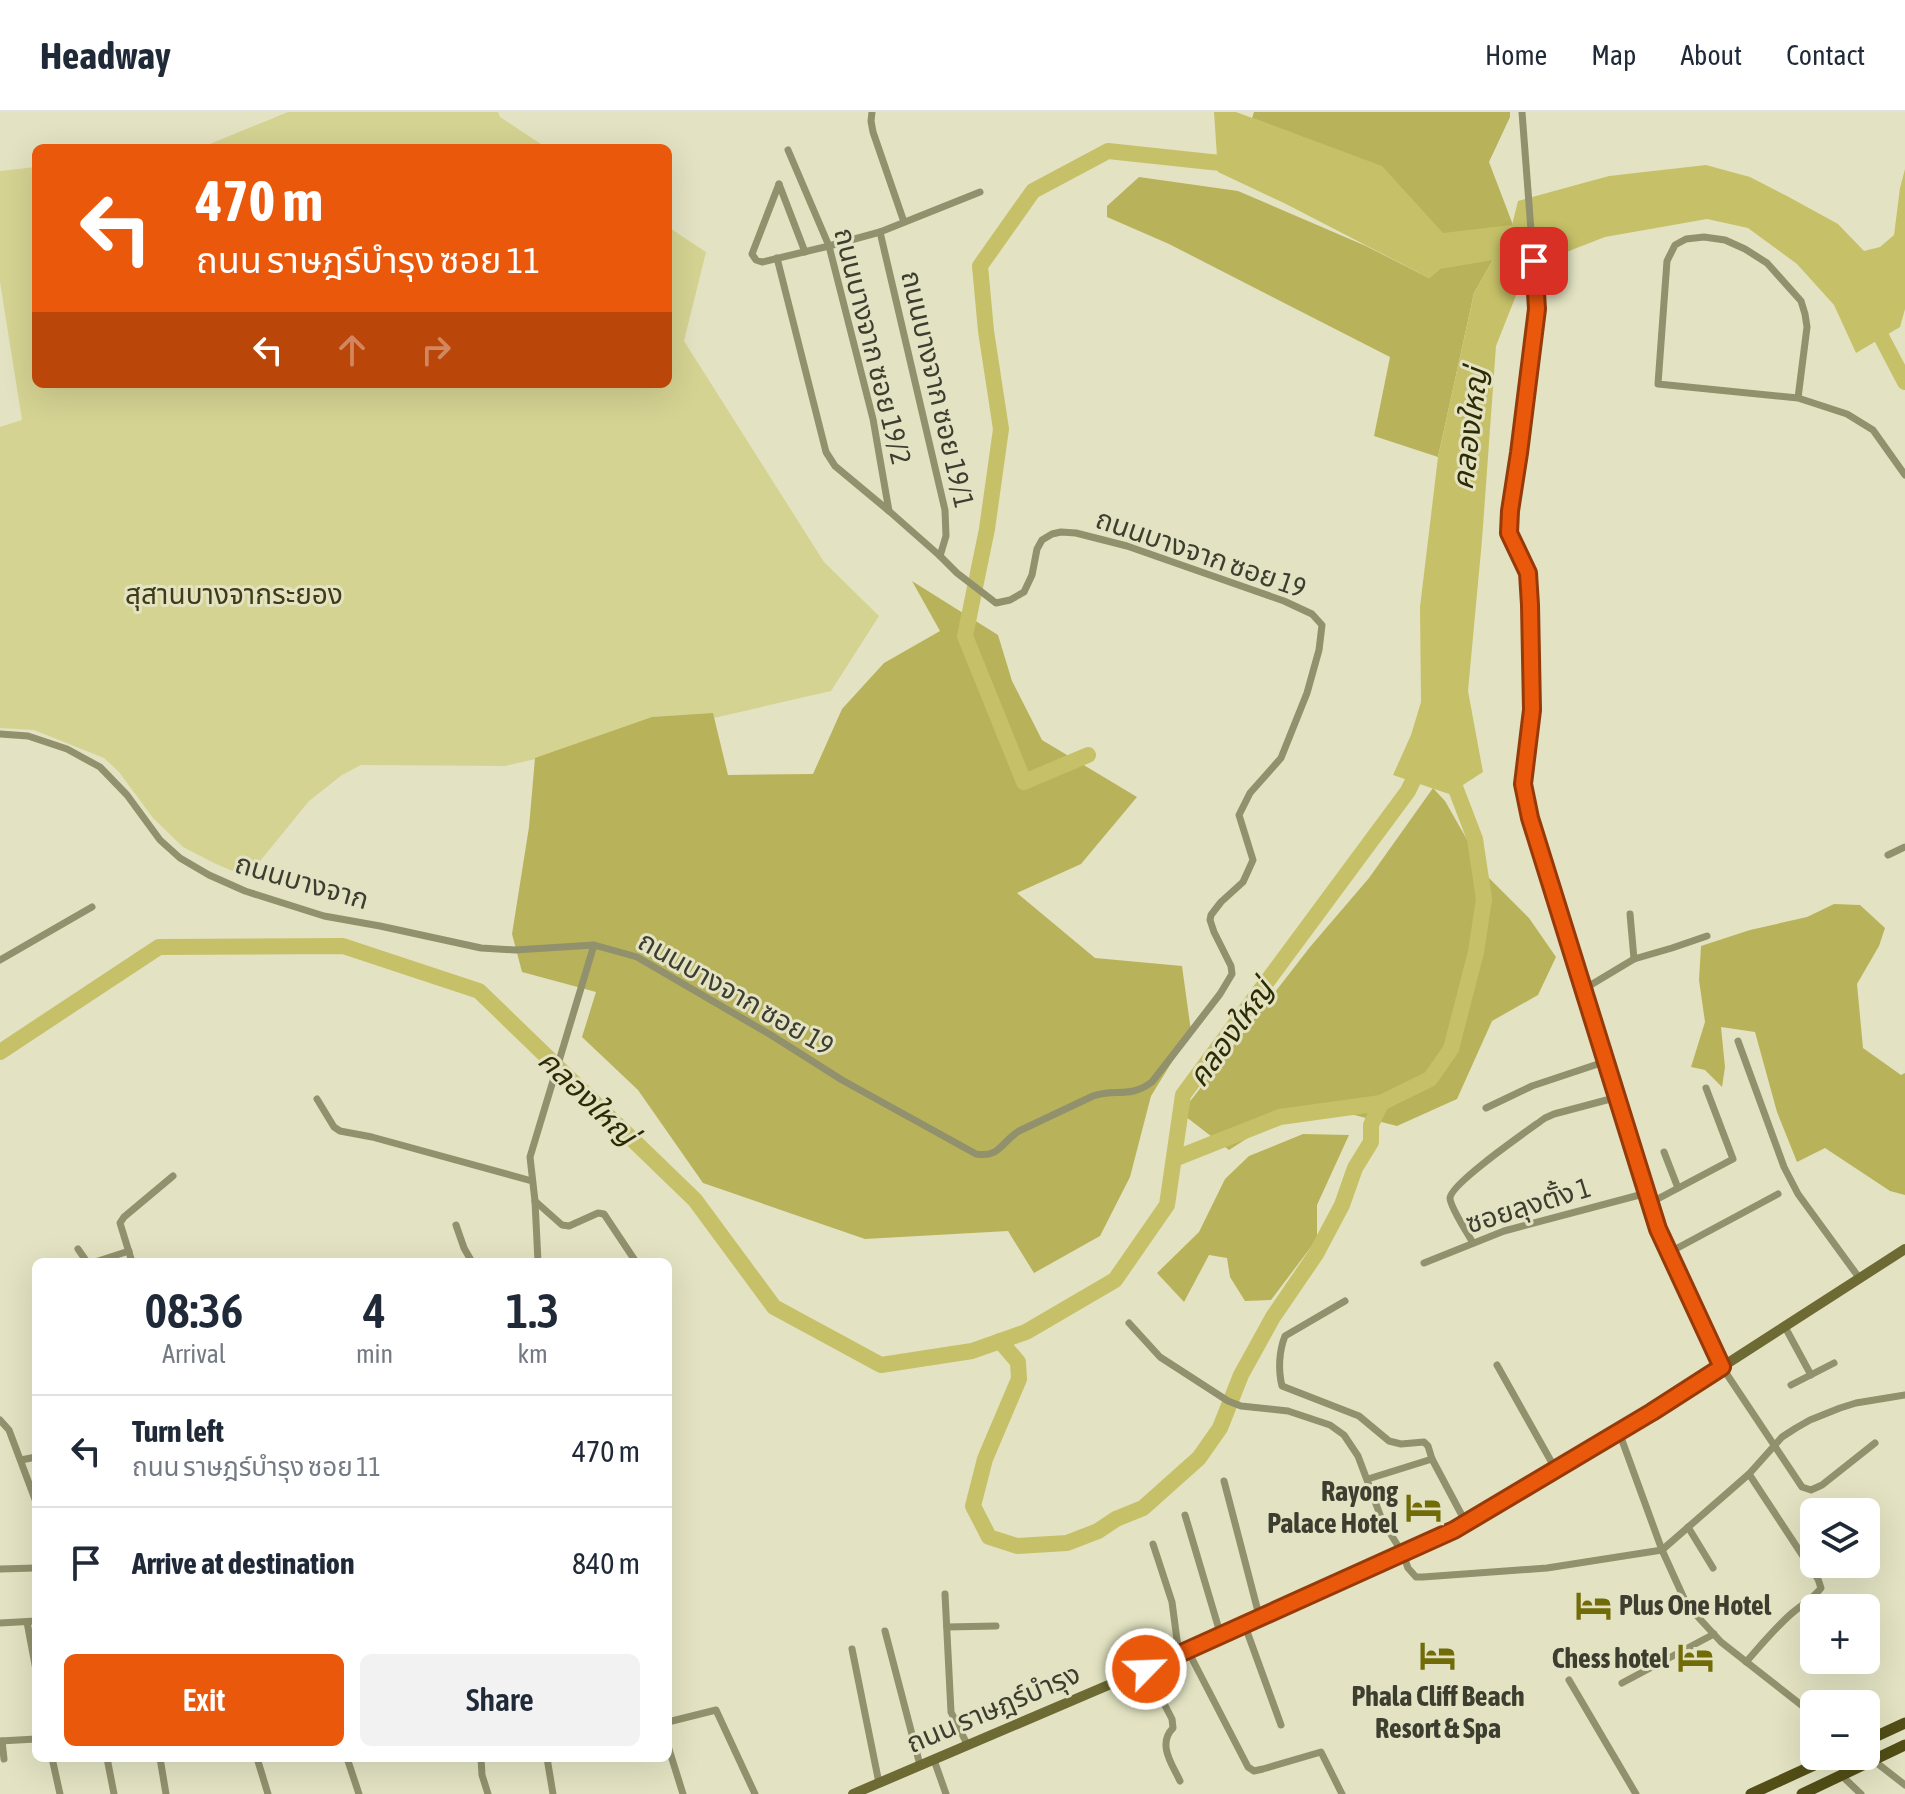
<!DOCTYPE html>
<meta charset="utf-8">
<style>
:root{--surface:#fff;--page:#f2f2f3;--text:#1f2937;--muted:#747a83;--line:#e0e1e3;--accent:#ea580c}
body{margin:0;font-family:"Asap Condensed","Noto Sans Thai",sans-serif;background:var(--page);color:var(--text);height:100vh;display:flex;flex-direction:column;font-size:30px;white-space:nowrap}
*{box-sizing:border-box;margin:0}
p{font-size:26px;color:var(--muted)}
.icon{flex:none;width:44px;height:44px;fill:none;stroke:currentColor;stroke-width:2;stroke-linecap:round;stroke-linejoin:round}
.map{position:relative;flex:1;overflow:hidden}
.details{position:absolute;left:32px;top:1146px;width:640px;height:504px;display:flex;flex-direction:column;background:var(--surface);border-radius:12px;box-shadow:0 8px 32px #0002}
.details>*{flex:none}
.top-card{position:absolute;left:32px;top:32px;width:640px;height:244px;border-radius:12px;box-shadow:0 8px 32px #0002;background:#ea580c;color:#fff;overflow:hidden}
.tools{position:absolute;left:1800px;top:1386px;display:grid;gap:16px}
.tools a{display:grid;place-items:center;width:80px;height:80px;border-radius:12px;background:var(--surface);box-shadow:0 8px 32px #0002;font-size:40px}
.pin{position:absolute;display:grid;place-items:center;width:68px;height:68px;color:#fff;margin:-34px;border-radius:16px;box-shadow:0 4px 12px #0006}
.me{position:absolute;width:88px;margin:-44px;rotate:66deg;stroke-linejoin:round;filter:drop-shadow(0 0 6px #0008)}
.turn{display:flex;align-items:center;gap:28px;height:168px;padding:0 32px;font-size:36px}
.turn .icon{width:104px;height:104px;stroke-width:2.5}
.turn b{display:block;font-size:56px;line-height:68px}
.lanes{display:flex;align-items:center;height:76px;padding:0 32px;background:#0003;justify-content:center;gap:40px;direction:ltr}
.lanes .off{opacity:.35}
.eta{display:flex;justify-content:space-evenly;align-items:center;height:136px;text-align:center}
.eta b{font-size:48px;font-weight:600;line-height:56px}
.primary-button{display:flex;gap:16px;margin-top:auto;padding:16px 32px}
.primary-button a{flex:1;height:92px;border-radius:12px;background:var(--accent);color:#fff;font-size:32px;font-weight:600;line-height:92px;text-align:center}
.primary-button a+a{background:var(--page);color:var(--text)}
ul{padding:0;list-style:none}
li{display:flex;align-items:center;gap:24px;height:112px;padding:0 32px;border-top:2px solid var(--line)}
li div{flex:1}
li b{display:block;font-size:30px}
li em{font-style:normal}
header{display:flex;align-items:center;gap:48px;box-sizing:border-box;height:112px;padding:0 40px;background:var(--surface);border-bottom:2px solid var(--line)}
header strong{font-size:38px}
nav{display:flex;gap:44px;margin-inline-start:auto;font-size:28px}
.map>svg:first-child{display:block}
.green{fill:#d5d392}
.forest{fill:#b8b35a}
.water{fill:#c6c168}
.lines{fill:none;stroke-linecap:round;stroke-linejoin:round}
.river{stroke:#c6c168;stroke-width:16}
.street{stroke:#92916d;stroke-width:7}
.secondary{stroke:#6d6a33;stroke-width:10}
.primary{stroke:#524e16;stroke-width:11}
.route-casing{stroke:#983908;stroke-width:20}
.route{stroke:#ea580c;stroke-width:14}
.labels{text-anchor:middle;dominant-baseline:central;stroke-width:6;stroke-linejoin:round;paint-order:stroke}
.street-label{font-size:28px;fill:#3d3d30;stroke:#e3e3c3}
.park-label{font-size:28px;fill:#3e3c16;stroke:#e3e3c3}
.poi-label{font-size:28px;font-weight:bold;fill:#3d3d30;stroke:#e3e3c3;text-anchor:end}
.water-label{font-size:30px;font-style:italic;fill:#2d2b03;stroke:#e3e3c3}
</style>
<header>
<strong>Headway</strong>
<nav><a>Home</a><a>Map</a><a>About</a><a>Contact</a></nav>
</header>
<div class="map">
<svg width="1905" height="1682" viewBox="0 0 1905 1682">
<rect width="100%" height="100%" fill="#e3e3c3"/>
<!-- green -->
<g class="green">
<polygon points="288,0 498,0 500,5 547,36 200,36"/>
<polygon points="36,55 36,272 668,272 668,115 706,140 684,229 824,450 879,504 831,579 505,654 361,653 342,663 309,689 247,765 216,752 183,735 153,706 119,660 104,646 34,618 0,616 0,315 22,308 0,170 0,59"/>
</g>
<!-- forest -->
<g class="forest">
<polygon points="1254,0 1510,0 1510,5 1489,50 1513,113 1474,181 1438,345 1374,324 1390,245 1169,132 1107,105 1107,94 1139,65 1238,79 1366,134 1429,166 1454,145 1382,55 1252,6"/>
<polygon points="912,469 998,523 1012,569 1042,628 1137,685 1081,752 1017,781 1095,846 1182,854 1191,919 1151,984 1130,1065 1100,1124 1034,1161 1008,1119 865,1127 703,1071 638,978 582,925 596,880 522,860 512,822 529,715 535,646 652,605 713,601 728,663 813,662 842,597 884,551 940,519"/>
<polygon points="1433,676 1445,689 1489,766 1529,806 1556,845 1538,883 1492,909 1457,987 1397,1014 1335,998 1305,997 1280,1005 1229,1038 1181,1001 1310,835 1369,766"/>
<polygon points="1834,792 1860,793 1885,816 1879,834 1857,872 1863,936 1901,963 1905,961 1905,1083 1890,1079 1825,1036 1797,1050 1777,1000 1755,920 1721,915 1725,955 1722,975 1705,958 1691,955 1705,910 1699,868 1701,834 1750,818 1807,805"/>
<polygon points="1303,1022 1349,1023 1317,1093 1317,1127 1271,1188 1245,1189 1230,1165 1227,1146 1209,1143 1184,1190 1157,1161 1199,1120 1225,1067 1249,1044"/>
</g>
<!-- water -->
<polygon class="water" points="1214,0 1236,0 1382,54 1443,121 1512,113 1518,89 1609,64 1706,53 1750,65 1787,84 1838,112 1864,139 1880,135 1894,123 1900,76 1905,57 1905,197 1900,215 1856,241 1834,193 1797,152 1748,116 1707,107 1605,125 1551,146 1517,181 1496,234 1482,428 1468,579 1483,660 1449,682 1393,663 1411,623 1421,590 1420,495 1438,345 1474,181 1493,148 1440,157 1429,166 1286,92 1218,60"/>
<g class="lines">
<!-- river -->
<g class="river">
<polyline points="1873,209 1905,270"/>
<polyline points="1088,643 1024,670 965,524 987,417 1001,317 986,219 980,154 1033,79 1108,39 1239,53"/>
<polyline points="0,940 159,835 343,834 479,879 695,1088 774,1195 881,1253 972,1239 1026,1220 1115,1168 1167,1093 1183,983 1408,679 1421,652"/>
<polyline points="1174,1047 1280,1005 1381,991 1430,967 1451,937 1476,840 1484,787 1475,727 1449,659"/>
<polyline points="1000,1229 1018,1250 1019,1267 985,1347 973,1394 989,1425 1017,1434 1067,1431 1098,1419 1116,1407 1143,1396 1199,1346 1220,1316 1241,1263 1273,1205 1316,1142 1342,1093 1355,1056 1371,1030 1371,1013 1381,991"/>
</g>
<!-- street -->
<g class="street">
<polyline points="872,0 871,9 873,20 904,110"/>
<polyline points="1522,0 1537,197 1519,341 1510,399 1509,421 1528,461 1532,598 1523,672 1530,706 1658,1117 1722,1255 1802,1375 1811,1378 1822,1373 1875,1331"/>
<polyline points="788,38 829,134 873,307 889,399"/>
<polyline points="779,72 752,142 756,148 762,150 829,134 880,120 980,80"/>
<polyline points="779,72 805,140"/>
<polyline points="880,120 945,398 946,424 940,444"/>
<polyline points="1798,286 1807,215 1805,202 1801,189 1767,151 1745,137 1725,128 1704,125 1686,127 1675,133 1667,149 1658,272 1798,286 1847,302 1873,318 1905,363"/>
<path d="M 0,622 L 28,624 L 67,637 L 100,655 L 127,683 L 160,728 L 180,746 L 209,763 L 245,779 L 324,804 L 380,814 L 481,836 L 515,838 L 594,833 L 637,845 L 771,923 L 842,968 L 976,1042 C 1000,1046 1001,1030 1019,1019 L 1093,984 C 1116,976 1129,987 1152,970 L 1220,882 L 1232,862 L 1231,854 L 1214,820 L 1210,808 L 1211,803 L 1221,790 L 1243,770 L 1253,748 L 1239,703 L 1250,681 L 1281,646 L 1307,581 L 1319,538 L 1322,513 L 1312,502 L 1284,489 L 1127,434 L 1076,421 L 1061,420 L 1052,422 L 1042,428 L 1037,437 L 1032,463 L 1024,480 L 1010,488 L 996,491 L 957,461 L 940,444 L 889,399 L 835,354 L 826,340 L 777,146"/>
<polyline points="1888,743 1905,735"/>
<polyline points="1630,802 1634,847"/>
<polyline points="0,848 92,795"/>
<polyline points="1584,877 1634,847 1672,836 1707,824"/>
<polyline points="1738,929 1784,1055 1798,1082 1860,1167"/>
<polyline points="317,987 334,1015 340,1019 372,1025 532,1069"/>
<polyline points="1486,996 1532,974 1607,949"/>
<polyline points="1664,1040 1678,1076"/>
<polyline points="535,1089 562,1113 569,1114 598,1101 604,1102 636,1150"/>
<polyline points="1650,1091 1733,1047 1706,976"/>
<polyline points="456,1113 464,1136 472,1150"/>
<path d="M 1473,1131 C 1468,1122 1450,1095 1450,1086 C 1451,1071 1530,1017 1545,1006 L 1554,1002 L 1618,985"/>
<polyline points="78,1137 87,1150"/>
<polyline points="1670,1140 1778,1082"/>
<polyline points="95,1150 129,1139"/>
<polyline points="132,1150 120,1111 124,1105 173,1064"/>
<polyline points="538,1150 535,1089 530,1045 594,833"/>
<polyline points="1424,1151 1504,1119 1647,1081"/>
<path d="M 1345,1189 L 1285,1224 C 1279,1239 1278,1258 1282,1274 L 1359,1304 L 1389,1329 L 1401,1332 L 1424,1330 L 1428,1334 L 1432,1347"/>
<polyline points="1129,1211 1160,1245 1228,1289 1241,1294 1288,1299 1330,1313 1344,1323 1358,1344 1382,1408 1403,1442 1408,1456 1416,1465 1423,1465 1547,1456 1662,1438 1749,1362 1782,1325 1796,1316 1810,1308 1840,1296 1856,1291 1905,1283"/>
<polyline points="1785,1215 1811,1263"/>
<polyline points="1497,1253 1556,1358"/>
<polyline points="1791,1273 1834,1251"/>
<polyline points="0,1308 9,1318 36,1390"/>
<polyline points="1619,1320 1662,1438 1687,1493 1721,1530 1814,1603"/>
<polyline points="21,1348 36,1345"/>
<polyline points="1368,1367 1432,1347 1466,1411"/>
<polyline points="1224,1369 1260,1507"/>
<polyline points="1185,1403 1221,1524"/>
<polyline points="1688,1415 1713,1456"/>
<polyline points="1153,1432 1172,1490 1179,1543"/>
<polyline points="0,1457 36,1456"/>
<polyline points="945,1482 951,1600 968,1634"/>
<polyline points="27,1510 36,1558"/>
<polyline points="0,1511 36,1509"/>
<polyline points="1245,1514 1281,1613"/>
<polyline points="947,1515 996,1514"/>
<polyline points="885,1519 920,1653"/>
<polyline points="852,1537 879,1671"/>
<polyline points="1188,1539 1248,1655 1254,1659 1263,1657 1321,1640 1342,1682"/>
<path d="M 1746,1550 C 1761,1533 1775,1516 1791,1502 C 1801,1493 1813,1487 1821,1476 L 1818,1467 L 1749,1362"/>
<path d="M 1146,1557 L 1172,1607 L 1173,1616 C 1157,1632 1172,1652 1180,1669"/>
<polyline points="1569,1568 1636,1682"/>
<polyline points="1622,1571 1714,1522"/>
<polyline points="668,1610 716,1598 755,1682"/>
<polyline points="0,1629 36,1627"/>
<polyline points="2,1629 4,1647"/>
<polyline points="668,1634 683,1682"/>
<polyline points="52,1646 60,1682"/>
<polyline points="107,1646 114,1682"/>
<polyline points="160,1646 166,1682"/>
<polyline points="257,1646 268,1682"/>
<polyline points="347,1646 359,1682"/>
<polyline points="481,1646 482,1663 488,1682"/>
<polyline points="547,1646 553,1682"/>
<polyline points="934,1648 946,1682"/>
<polyline points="1873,1648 1905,1673"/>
<polyline points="1841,1663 1861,1682"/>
</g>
<!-- secondary -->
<polyline class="secondary" points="853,1682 1146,1557 1454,1418 1652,1300 1905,1137"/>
<!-- primary -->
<g class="primary">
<polyline points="1866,1629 1905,1611"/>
<polyline points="1751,1682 1834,1644"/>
<polyline points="1802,1682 1905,1633"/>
</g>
</g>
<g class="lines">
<defs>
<polyline id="route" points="1146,1557 1454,1418 1652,1300 1722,1255 1658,1117 1530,706 1523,672 1532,598 1530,493 1528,461 1509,421 1510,399 1519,341 1537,197 1534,149"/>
</defs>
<!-- route casing -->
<use href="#route" class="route-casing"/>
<!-- route -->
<use href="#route" class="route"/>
</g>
<!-- icons -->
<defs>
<symbol id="hotel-bare" viewBox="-9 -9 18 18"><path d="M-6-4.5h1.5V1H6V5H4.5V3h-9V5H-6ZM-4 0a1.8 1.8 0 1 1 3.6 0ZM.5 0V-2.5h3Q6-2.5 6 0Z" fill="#716c08" stroke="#e3e3c3" stroke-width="2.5" paint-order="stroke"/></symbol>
</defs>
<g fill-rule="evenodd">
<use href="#hotel-bare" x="1398" y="1370" width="51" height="51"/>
<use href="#hotel-bare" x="1568" y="1468" width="51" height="51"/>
<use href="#hotel-bare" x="1412" y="1518" width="51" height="51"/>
<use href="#hotel-bare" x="1670" y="1520" width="51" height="51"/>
</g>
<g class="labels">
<!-- street labels -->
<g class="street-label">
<text transform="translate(873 234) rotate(76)">ถนนบางจาก ซอย 19/2</text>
<text transform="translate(938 277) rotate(77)">ถนนบางจาก ซอย 19/1</text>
<text transform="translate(1201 441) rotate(19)">ถนนบางจาก ซอย 19</text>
<text transform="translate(302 769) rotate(16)">ถนนบางจาก</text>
<text transform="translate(736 881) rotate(30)">ถนนบางจาก ซอย 19</text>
<text transform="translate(1528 1093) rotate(-17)">ซอยลุงตั้ง 1</text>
<text transform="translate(993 1596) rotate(-23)">ถนน ราษฎร์บำรุง</text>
</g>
<!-- park labels -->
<g class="park-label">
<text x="234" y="482">สุสานบางจากระยอง</text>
</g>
<!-- poi labels -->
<g class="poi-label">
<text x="1398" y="1379">Rayong<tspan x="1398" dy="32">Palace Hotel</tspan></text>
<text x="1619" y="1493" text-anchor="start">Plus One Hotel</text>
<text x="1669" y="1546">Chess hotel</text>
<text x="1438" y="1584" text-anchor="middle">Phala Cliff Beach<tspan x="1438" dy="32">Resort &amp; Spa</tspan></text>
</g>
<!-- water labels -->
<g class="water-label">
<text transform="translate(1469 317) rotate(-83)">คลองใหญ่</text>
<text transform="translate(1230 921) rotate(-54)">คลองใหญ่</text>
<text transform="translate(588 985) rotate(44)">คลองใหญ่</text>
</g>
</g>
</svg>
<div class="tools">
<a><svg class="icon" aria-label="layers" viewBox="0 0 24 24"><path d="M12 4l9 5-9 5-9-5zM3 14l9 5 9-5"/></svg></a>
<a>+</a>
<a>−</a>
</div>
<div class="pin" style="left:1534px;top:149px;background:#d93025"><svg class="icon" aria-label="arrive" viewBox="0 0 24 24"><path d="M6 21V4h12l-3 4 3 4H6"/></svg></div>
<svg class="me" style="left:1146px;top:1557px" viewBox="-20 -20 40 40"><circle r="17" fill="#ea580c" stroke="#fff" stroke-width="3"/><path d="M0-11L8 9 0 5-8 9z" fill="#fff"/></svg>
<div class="top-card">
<div class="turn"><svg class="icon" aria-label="left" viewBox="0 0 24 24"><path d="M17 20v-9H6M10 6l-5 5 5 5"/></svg><div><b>470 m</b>ถนน ราษฎร์บำรุง ซอย 11</div></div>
<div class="lanes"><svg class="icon" aria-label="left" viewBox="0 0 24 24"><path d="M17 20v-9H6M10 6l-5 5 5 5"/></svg><svg class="icon off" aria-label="ahead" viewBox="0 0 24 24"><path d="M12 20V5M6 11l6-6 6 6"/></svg><svg class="icon off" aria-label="right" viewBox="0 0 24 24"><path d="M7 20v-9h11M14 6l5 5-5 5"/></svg></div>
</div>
<section class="details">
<div class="eta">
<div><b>08:36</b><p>Arrival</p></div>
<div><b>4</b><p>min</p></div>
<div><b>1.3</b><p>km</p></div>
</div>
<ul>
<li><svg class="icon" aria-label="left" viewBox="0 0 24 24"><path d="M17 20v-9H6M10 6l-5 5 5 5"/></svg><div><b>Turn left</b><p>ถนน ราษฎร์บำรุง ซอย 11</p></div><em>470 m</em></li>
<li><svg class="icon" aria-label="arrive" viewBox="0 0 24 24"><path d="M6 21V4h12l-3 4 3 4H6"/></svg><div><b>Arrive at destination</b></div><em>840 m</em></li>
</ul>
<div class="primary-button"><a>Exit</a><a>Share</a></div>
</section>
</div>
